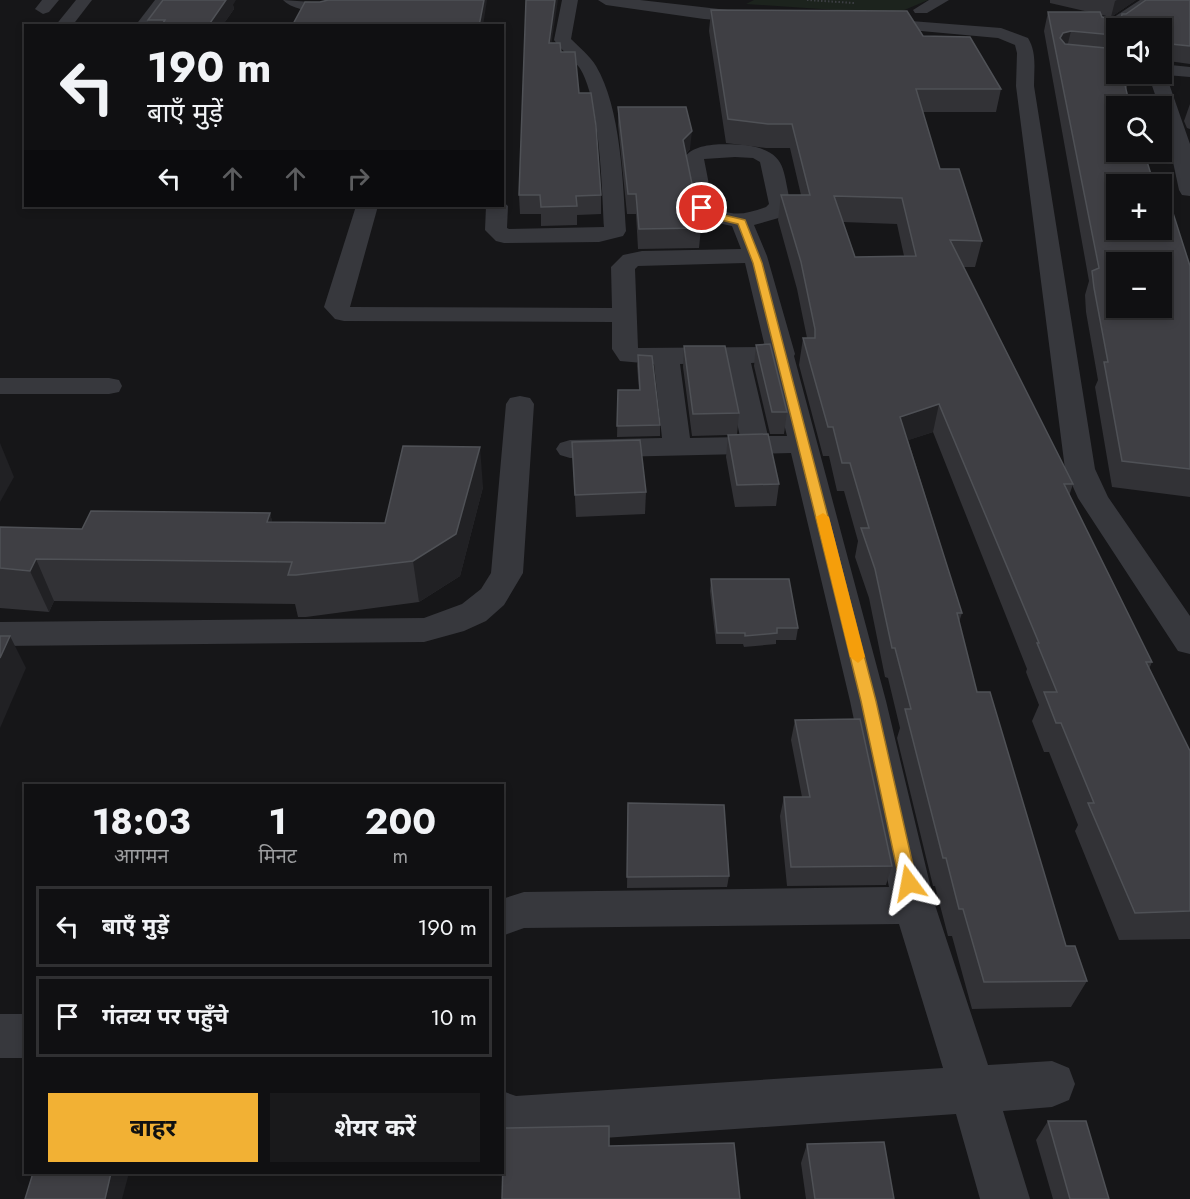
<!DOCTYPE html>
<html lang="hi">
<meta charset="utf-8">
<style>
:root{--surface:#101012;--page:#19191b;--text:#f1f3f6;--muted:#9c9d9f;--line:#303032;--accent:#f2b134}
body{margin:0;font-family:Jost,"Noto Sans Devanagari",sans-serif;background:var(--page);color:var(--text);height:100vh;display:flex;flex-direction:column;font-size:22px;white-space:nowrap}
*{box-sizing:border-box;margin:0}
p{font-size:20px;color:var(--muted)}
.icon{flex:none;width:33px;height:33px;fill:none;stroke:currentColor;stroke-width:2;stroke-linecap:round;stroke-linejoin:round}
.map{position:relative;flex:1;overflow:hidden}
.panel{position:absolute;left:24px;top:784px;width:480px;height:390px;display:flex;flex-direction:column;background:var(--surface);border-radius:0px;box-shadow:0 3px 9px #0003,0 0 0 2px var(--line)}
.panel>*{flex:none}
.hud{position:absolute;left:24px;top:24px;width:480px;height:183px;border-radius:0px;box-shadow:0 3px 9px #0003,0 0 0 2px var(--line);background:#101012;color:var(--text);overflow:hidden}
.buttons{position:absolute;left:1106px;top:18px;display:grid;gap:12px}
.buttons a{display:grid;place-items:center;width:66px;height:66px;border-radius:0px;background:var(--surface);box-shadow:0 3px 9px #0003,0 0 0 2px var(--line);font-size:30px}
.pin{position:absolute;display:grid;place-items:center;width:51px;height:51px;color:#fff;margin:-26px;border:3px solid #fff;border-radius:50%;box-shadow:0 2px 6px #0007}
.me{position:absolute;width:66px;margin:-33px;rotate:347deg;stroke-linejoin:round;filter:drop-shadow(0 0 4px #0008)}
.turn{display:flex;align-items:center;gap:21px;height:126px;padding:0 24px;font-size:27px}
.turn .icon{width:78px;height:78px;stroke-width:2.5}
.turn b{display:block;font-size:42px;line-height:51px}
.lanes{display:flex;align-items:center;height:57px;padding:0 24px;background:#0003;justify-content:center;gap:30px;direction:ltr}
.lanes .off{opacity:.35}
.eta{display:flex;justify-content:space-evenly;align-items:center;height:102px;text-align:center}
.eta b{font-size:36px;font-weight:700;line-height:42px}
.primary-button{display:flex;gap:12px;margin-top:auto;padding:12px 24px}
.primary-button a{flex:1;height:69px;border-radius:0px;background:var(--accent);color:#111;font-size:24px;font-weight:700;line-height:69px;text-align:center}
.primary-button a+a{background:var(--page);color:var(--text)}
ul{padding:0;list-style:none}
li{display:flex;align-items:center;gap:18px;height:81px;margin:0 12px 9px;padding:0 12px;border:3px solid var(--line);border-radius:0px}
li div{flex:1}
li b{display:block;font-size:22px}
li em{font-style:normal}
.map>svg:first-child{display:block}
.green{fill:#1c231d}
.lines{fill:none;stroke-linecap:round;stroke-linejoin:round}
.path{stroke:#3d3f44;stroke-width:2;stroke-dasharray:1.5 2;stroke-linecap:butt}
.minor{fill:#37383d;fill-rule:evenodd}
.wall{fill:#323236;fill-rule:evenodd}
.shaded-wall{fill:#212124}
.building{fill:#3f3f44;stroke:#4f5156;stroke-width:1.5;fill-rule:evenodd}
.route{fill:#f2b134;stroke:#9d7322;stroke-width:1.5}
.slow{fill:#f59e0b}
</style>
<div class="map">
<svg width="1190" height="1199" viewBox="0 0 1190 1199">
<rect width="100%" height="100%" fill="#161618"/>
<!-- green -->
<polygon class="green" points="754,0 928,0 895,14 746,4"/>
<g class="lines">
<!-- path -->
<polyline class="path" points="807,0 854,3"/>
<!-- minor -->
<g class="minor">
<polygon points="42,0 59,0 49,12 43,14 35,9"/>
<polygon points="76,0 92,0 72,26 55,26"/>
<polygon points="155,0 171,0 152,26 135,26"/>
<path d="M 283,0 L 326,3 L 369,0 C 355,16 297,16 283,0 Z"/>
<path d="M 562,0 L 578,0 L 571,39 C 579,47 590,56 596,66 C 621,108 623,183 626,231 L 623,236 L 599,242 L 504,243 L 496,241 L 485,230 L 486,206 L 502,206 L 502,201 L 508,206 L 507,228 L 509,229 L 604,227 C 602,189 600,97 579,67 C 571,57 561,50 554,40 Z"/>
<polygon points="598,0 640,0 754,13 762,18 754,23 704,19 606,5"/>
<polygon points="929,0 949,0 927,13 915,13 913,10"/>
<polygon points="1140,0 1159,0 1120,28 1116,28 1111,35 1099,35 1097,31 1099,27"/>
<path d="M 872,18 L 1001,28 L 1028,38 C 1037,53 1034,69 1034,86 L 1095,469 L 1108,497 L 1190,616 L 1190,654 L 1178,651 L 1078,498 L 1065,469 L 1016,86 L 1017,53 L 1015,45 L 998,38 L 866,26 L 864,23 L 866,20 Z"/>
<polygon points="1161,64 1190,67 1190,77 1166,75 1190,144 1190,196 1182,195 1179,190 1161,106 1159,106 1148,74 1161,74"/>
<path d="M 746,145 C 788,152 782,169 791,205 L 782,217 L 754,225 L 767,256 L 795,354 L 794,356 L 886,701 L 935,905 L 988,1065 L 1052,1061 L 1069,1068 L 1075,1084 L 1069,1100 L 1052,1107 L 1003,1111 L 1030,1199 L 980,1199 L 956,1114 L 516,1144 L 502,1139 L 502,1091 L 516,1096 L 943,1068 L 899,924 L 524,928 L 502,936 L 502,899 L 524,892 L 889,887 L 850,701 L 791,453 L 570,458 L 560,455 L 556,449 L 560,443 L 570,440 L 662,438 L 654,364 L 620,361 L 612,349 L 612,322 L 344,321 L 335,319 L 324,307 L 356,206 L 378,206 L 350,307 L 612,308 L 611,267 L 623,255 L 642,251 L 741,249 L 732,226 L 704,220 L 695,213 L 692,208 L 684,158 C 695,141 728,144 746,145 ZM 735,157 L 753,158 L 760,162 L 769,204 L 766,207 C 748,213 731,219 713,205 L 704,159 ZM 745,263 L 765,347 L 638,348 L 635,269 L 638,266 ZM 769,362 L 787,436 L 768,436 L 751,363 ZM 725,363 L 740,437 L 690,438 L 680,364 Z"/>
<polygon points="0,378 109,378 119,380 122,386 119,392 109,394 0,394"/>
<polygon points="520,396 530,398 534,404 523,573 504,605 486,621 464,631 424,642 0,646 0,622 424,618 462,604 481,589 491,573 506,404 510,398"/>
<rect x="0" y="1014" width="26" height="44"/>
</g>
</g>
<!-- wall -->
<g class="wall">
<polygon points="1050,0 1136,0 1111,17 1102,15 1113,35 1110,49 1114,49 1116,37 1116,74 1128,83 1126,90 1116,184 1169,215 1190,266 1190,497 1112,487 1095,387 1098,380 1086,312 1085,295 1089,281 1044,31 1048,12 1089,12 1050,3"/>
<polygon points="1190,0 1190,64 1161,60 1161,28 1126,14"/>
<polygon points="233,5 234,9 222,26 149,26 148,20"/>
<path d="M 711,10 L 923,36 L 1001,89 L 996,112 L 923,112 L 940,169 L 982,241 L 975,267 L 963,267 L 1073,484 L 1069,496 L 1152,662 L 1149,669 L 1190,751 L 1190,939 L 1119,940 L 1075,831 L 1078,825 L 1049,752 L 1044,752 L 1032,721 L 1039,705 L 1026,672 L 1027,669 L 933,432 L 908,440 L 962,613 L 959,622 L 977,692 L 1066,946 L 1087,981 L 1071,1007 L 972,1009 L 952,936 L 948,936 L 935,886 L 933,886 L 897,738 L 900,728 L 888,678 L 885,677 L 869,598 L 855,557 L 858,541 L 844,491 L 837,491 L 829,456 L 823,456 L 799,365 L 803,338 L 807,338 L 797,289 L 778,220 L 781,195 L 801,195 L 790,148 L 766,148 L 726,143 L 709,31 ZM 843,222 L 897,224 L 904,256 L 855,257 Z"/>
<polygon points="552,43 561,52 579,93 601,195 601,214 577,215 577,225 541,226 541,214 520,214 519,195"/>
<polygon points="1190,104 1190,129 1187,128 1184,121"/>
<polygon points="618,107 690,149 686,154 701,228 699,248 638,249 636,214 627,214 618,125"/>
<polygon points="756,345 787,412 784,434 770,434 754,366"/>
<polygon points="684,346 739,413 737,435 779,484 776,506 735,507 726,457 728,435 692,436 683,367"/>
<polygon points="638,355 660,425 660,436 617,437 618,390 639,390 637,366"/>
<polygon points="572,442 646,492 645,514 576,517"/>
<polygon points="483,487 460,576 419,602 306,617 298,617 295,604 54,601 49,612 0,608 0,527 82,529 270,513 272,522 385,523"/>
<polygon points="711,579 798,628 796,640 776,640 776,644 744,647 743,644 716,644 710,591"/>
<polygon points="795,720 892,866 886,885 787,886 780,816 784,797 802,797 791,740"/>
<polygon points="628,803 729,876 727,887 627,888"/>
<polygon points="1048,1121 1109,1199 1053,1199 1036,1140"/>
<polygon points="807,1144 894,1199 806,1199 801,1163"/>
</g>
<!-- shaded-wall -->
<g class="shaded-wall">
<polygon points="226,0 236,0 233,5 234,9 222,26 208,26"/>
<polygon points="484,0 487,0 483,26 479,26"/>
<polygon points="555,0 558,0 549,60 549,43"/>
<polygon points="1117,0 1136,0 1111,17 1115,1"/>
<polygon points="1071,31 1066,51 1060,38 1063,33"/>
<polygon points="692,131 690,149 682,158 683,140"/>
<polygon points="939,404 933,432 894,445 900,417"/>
<polygon points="0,443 14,477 0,502"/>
<polygon points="480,447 483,487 460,576 419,602 413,561"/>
<polygon points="270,513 280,555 277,563 267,522"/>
<polygon points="36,559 54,601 49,612 30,571"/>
<polygon points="10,636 26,668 0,728 0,658"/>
<polygon points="111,1173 129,1173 122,1199 105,1199"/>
</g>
<!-- building -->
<g class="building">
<polygon points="163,0 226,0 208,26 161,26 165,20 148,20"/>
<polygon points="328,0 484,0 479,26 292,26 305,2 320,2"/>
<polygon points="526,0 555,0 549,43 560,43 561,52 575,52 579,93 591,93 596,126 601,195 576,196 577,206 541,207 540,195 519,195"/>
<polygon points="1146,0 1190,0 1190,46 1161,43 1161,28 1120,28 1122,14 1126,14"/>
<path d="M 711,10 L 907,11 L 923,36 L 970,37 L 1001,89 L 916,89 L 940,169 L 959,169 L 982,241 L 950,240 L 1073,484 L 1064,484 L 1152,662 L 1146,662 L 1190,751 L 1190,911 L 1135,913 L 1088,803 L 1094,803 L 1061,723 L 1056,723 L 1044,692 L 1057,692 L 1037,643 L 1039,643 L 939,404 L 900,417 L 962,613 L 957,613 L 977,692 L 990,692 L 1066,946 L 1075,946 L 1087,981 L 984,982 L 963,909 L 959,909 L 946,858 L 943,858 L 905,709 L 911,709 L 895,648 L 892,648 L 875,569 L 861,528 L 869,528 L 850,463 L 842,463 L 833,427 L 828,427 L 803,338 L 815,338 L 815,329 L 801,262 L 781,195 L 810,195 L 792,124 L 768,124 L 728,119 ZM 834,196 L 902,198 L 916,256 L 855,257 Z"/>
<path d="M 1048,12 L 1100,12 L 1102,17 L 1108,18 L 1113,35 L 1071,31 L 1063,33 L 1060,38 L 1065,44 L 1116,49 L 1116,74 L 1125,74 L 1128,83 L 1124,81 L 1130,106 L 1116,106 L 1116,152 L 1144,152 L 1154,184 L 1116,184 L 1116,230 L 1161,230 L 1161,196 L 1164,196 L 1169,215 L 1173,213 L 1190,266 L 1190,469 L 1122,461 L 1104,362 L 1108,362 L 1094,288 L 1092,271 L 1099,268 ZM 1116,262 L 1161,262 L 1161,308 L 1116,308 Z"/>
<polygon points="618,107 686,107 692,131 683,140 701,228 639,229 636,194 628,194"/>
<polygon points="770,344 787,412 772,412 756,345"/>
<polygon points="684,346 725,346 739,413 693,414"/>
<polygon points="638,355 652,356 660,425 617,426 618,390 640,390"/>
<polygon points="768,434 779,484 737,485 728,435"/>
<polygon points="640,440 646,492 575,495 572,442"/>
<polygon points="403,446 480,447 456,534 413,561 296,575 288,575 292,562 36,559 30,571 0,568 0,527 82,529 91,511 270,513 267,522 385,523"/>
<polygon points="711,579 789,579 798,628 777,628 777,633 745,636 745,633 717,633"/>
<polygon points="0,636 10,636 0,658"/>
<polygon points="860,719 892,866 791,867 784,797 810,797 795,720"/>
<polygon points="628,803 724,805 729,876 627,877"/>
<polygon points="1048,1121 1086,1121 1109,1199 1070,1199"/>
<polygon points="609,1126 609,1146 734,1143 740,1199 502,1199 504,1128"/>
<polygon points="884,1142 894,1199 815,1199 807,1144"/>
<polygon points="33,1173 111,1173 105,1199 25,1199"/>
</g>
<!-- route -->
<polygon class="route" points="702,205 715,213 745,220 762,263 876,701 917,883 915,888 909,890 903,888 900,883 861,701 753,263 738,224 708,217 698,208"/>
<!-- slow -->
<polygon class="slow" points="823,513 829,517 865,657 858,663 850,657 816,517"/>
</svg>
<div class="buttons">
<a><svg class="icon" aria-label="sound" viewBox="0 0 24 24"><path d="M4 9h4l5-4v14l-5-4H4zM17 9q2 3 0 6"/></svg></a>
<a><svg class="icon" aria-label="search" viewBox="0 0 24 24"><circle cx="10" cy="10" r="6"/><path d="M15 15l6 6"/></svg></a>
<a>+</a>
<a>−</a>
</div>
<div class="pin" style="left:702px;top:208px;background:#d93025"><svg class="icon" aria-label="arrive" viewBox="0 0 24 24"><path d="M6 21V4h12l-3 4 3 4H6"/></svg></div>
<svg class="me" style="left:909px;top:883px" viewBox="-20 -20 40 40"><path d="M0-17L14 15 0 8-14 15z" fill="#f2b134" stroke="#fff" stroke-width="4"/></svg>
<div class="hud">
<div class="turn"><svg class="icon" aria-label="left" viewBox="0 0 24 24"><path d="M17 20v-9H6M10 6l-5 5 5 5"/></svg><div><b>190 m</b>बाएँ मुड़ें</div></div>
<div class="lanes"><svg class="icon" aria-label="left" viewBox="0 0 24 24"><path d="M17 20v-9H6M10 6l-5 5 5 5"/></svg><svg class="icon off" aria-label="ahead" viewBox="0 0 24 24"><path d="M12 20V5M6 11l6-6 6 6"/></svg><svg class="icon off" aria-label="ahead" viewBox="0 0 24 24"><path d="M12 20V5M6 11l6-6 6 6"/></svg><svg class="icon off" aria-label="right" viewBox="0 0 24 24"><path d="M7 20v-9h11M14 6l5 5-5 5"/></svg></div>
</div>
<section class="panel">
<div class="eta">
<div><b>18:03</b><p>आगमन</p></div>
<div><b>1</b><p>मिनट</p></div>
<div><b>200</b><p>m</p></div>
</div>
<ul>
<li><svg class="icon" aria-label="left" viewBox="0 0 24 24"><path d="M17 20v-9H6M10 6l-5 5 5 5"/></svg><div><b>बाएँ मुड़ें</b></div><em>190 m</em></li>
<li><svg class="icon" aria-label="arrive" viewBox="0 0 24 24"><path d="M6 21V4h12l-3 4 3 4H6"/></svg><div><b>गंतव्य पर पहुँचे</b></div><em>10 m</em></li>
</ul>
<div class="primary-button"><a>बाहर</a><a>शेयर करें</a></div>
</section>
</div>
